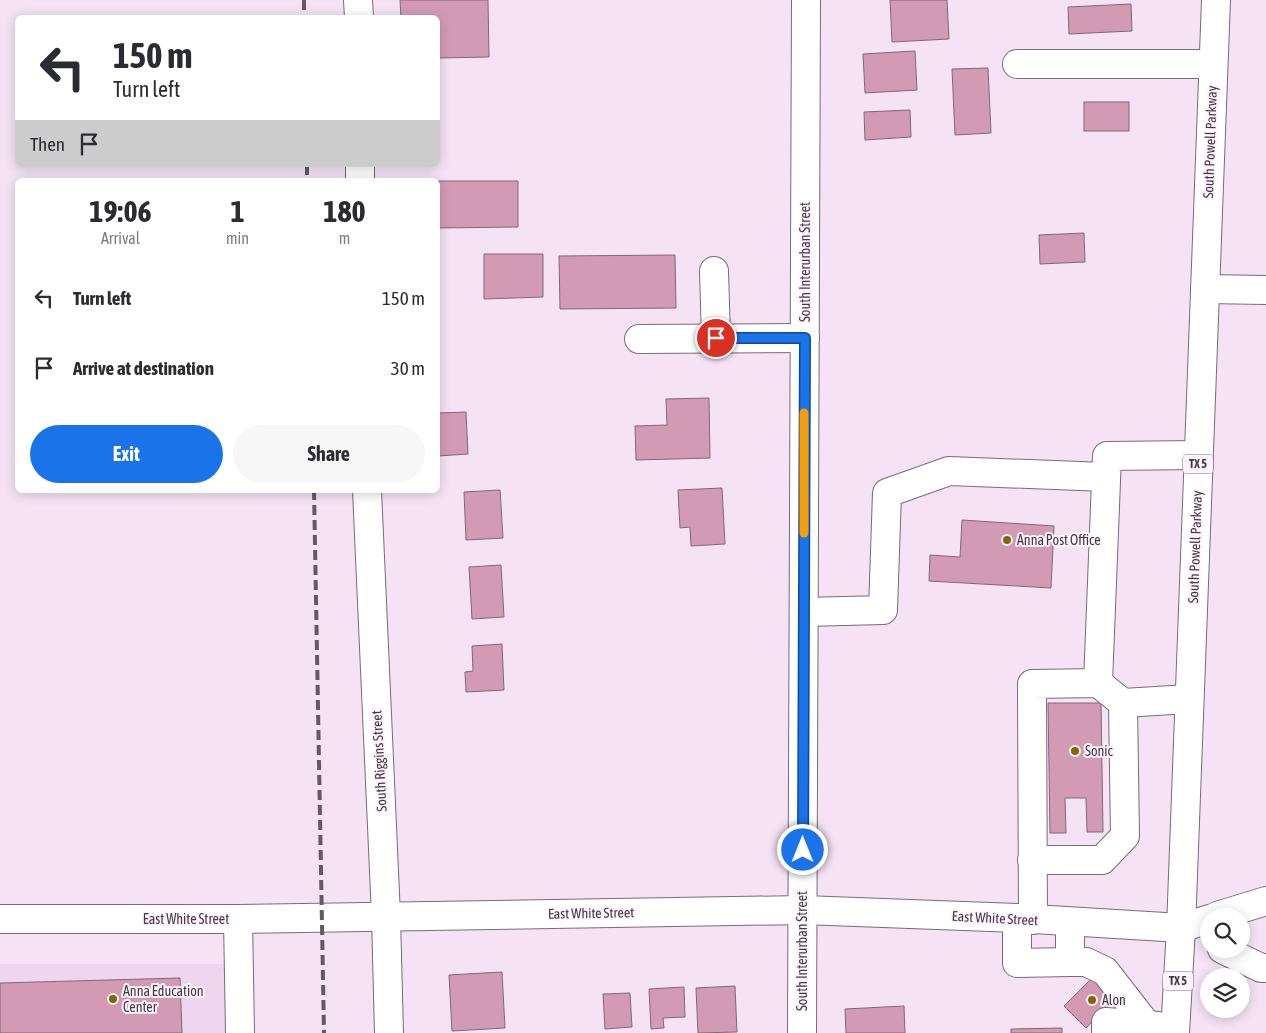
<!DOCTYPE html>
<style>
:root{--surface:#fff;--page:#f7f7f7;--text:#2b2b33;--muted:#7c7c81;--accent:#1a73e8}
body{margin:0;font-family:"Asap Condensed",sans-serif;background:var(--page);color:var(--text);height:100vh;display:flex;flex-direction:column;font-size:19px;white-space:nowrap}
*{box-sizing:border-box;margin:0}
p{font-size:16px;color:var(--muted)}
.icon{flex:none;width:28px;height:28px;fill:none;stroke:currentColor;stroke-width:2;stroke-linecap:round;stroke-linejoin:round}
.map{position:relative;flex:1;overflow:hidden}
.side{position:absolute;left:15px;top:178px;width:425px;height:315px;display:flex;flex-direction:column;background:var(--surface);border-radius:8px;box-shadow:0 2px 12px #0003}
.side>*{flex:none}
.guide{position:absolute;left:15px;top:15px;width:425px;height:152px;border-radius:8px;box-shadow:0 2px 12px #0003;background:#fff;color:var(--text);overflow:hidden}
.tools{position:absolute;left:1200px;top:908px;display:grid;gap:10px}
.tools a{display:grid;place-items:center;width:50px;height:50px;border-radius:50%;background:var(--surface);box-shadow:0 2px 12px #0003;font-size:25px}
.pin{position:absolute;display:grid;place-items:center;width:42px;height:42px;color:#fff;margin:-21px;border:2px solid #fff;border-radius:50%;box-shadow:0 1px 5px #0007}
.me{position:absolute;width:55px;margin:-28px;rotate:0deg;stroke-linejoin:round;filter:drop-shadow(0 0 4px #0008)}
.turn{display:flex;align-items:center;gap:18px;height:105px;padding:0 15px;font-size:22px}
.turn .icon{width:65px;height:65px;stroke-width:2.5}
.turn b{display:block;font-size:35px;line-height:42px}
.then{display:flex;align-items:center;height:48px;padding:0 15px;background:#0003;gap:10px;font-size:19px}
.eta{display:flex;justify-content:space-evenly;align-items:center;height:85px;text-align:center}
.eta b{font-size:30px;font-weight:700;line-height:35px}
.action{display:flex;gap:10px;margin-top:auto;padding:10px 15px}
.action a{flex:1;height:58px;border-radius:30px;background:var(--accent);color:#fff;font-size:20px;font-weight:700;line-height:58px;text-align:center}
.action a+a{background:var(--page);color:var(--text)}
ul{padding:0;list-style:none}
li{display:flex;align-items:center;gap:15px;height:70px;padding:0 15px}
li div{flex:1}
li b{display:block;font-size:19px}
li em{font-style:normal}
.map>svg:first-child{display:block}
.built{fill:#edd6ee}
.building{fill:#d39ab4;stroke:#7f6973}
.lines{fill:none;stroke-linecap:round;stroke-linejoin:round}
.minor-casing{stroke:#7a6a7a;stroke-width:30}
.major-casing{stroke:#7a6a7a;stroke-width:30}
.minor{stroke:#fff;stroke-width:28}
.major{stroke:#fff;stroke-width:28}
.rail{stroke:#625962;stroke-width:4;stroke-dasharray:10 5;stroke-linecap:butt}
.route-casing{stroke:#114b97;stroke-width:12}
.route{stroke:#1a73e8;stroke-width:9}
.slow{stroke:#f59e0b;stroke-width:9}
.poi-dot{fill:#846500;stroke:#fef3fe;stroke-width:2}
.labels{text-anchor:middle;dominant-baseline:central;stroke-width:4;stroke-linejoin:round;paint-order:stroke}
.shield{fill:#fef3fe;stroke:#7a727a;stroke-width:1}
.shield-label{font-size:12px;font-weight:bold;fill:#413a41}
.street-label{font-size:14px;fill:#413a41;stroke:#fef3fe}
.poi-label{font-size:14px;fill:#413a41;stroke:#fef3fe;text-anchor:start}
</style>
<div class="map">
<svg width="1266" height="1033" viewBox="0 0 1266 1033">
<rect width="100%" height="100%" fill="#f5e3f5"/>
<!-- built -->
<polygon class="built" points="0,964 226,964 227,1033 0,1033"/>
<!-- building -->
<g class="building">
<polygon points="400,0 488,0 489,57 438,58 438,18 401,18"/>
<polygon points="890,0 947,0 949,39 892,42"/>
<polygon points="1131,4 1132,31 1069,34 1068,7"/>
<polygon points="915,51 917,90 865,93 863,54"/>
<polygon points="988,68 991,133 955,135 952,69"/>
<rect x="1084" y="102" width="45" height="29"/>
<polygon points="910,110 911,137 865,140 864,112"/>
<polygon points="438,181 518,181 518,227 438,228"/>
<polygon points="1084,233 1085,262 1040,264 1039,235"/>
<polygon points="484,254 543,254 543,297 484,299"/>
<polygon points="675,255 676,308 560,309 559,256"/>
<polygon points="709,398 710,458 636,460 635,426 667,425 666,399"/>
<polygon points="466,412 468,454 438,456 438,413"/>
<polygon points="722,488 725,544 691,546 690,527 680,528 678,490"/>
<polygon points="500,490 503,538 466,540 464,492"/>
<polygon points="962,520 1054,526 1051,588 929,581 930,555 960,557"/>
<polygon points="501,565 504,617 472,619 469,567"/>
<polygon points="502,644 504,690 466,692 465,672 473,671 472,646"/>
<polygon points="1048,703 1101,703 1103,832 1087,832 1086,798 1065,798 1066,833 1050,833"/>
<polygon points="1099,971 1121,993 1086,1028 1064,1006"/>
<polygon points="502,972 505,1028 452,1031 449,975"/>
<polygon points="180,978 182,1033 0,1033 0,983"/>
<polygon points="735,986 737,1032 698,1033 696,988"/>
<polygon points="684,987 685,1017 663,1018 664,1028 651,1029 649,989"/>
<polygon points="630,993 632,1027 605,1029 603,994"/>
<polygon points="904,1006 905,1033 846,1033 845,1009"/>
<polygon points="1062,1028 1062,1033 1011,1033 1011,1029"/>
</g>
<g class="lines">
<defs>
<g id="minor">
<polyline points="358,0 359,18"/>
<polyline points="1017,64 1213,64"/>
<polyline points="360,165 360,180"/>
<polyline points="714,271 716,338"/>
<polyline points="1205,289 1266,290"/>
<polyline points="639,339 805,338"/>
<polyline points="367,490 386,916 389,1033"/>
<polyline points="804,612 883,610 887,493 949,471 1106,477"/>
<polyline points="1098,683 1107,456 1198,455"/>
<polyline points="1032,860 1102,860 1125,836 1123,703"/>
<polyline points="1017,918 1017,963 1070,962"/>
<polyline points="238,919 240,1033"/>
<polyline points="1033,920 1032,684 1098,683 1123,703 1189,699"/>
<polyline points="1070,922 1070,962 1086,962 1105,971 1147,1025"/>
<polyline points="802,1033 806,0"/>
<polyline points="1106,1033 1106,1022 1158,1026"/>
</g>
<g id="major">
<polyline points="1217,916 1266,901"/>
<polyline points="0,919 238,919 803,910 1017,918 1181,928 1209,919"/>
<polyline points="1222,949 1261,968 1266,968"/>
<polyline points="1175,1033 1181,928 1216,0"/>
</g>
</defs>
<!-- minor casing -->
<use href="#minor" class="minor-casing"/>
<!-- major casing -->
<use href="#major" class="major-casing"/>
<!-- minor -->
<use href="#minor" class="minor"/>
<!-- major -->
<use href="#major" class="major"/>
<!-- rail -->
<g class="rail">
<polyline points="304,0 304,18"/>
<polyline points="307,165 307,180"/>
<polyline points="314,490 324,1033"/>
</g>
</g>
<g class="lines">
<defs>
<polyline id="route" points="716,338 805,338 803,850"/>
</defs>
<!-- route casing -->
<use href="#route" class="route-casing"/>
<!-- route -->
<use href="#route" class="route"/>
<!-- slow -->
<polyline class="slow" points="804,533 804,413"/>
</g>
<!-- markers -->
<g class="poi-dot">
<circle cx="1007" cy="540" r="5"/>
<circle cx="1075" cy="751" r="5"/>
<circle cx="113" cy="999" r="5"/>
<circle cx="1092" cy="1000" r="5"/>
</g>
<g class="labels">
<!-- shield labels -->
<g class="shield">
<rect x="1183" y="454.5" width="30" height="19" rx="4"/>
<rect x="1163" y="971.5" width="30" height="19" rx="4"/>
</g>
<g class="shield-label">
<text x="1198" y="464">TX 5</text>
<text x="1178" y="981">TX 5</text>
</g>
<!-- street labels -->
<g class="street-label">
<text transform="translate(1210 142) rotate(-88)">South Powell Parkway</text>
<text transform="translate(805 262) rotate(-90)">South Interurban Street</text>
<text transform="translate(1195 547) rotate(-88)">South Powell Parkway</text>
<text transform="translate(379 761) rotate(-93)">South Riggins Street</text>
<text transform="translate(591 913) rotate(-1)">East White Street</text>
<text transform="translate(995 918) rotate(3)">East White Street</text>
<text x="186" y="919">East White Street</text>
<text transform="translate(802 951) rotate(-90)">South Interurban Street</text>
</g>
<!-- poi labels -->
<g class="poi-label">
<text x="1017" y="540">Anna Post Office</text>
<text x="1085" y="751">Sonic</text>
<text x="123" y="991">Anna Education<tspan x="123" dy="16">Center</tspan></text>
<text x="1102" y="1000">Alon</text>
</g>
</g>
</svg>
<div class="tools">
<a><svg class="icon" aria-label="search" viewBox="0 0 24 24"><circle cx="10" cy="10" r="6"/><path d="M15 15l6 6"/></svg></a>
<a><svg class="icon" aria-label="layers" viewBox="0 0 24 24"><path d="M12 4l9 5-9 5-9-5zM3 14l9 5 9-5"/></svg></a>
</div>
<div class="pin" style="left:716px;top:338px;background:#d93025"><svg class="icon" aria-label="arrive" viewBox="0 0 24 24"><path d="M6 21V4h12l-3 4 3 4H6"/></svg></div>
<svg class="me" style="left:803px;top:850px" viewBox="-20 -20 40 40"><circle r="17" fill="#1a73e8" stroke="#fff" stroke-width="3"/><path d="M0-11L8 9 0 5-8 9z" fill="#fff"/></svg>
<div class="guide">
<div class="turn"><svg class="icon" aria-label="left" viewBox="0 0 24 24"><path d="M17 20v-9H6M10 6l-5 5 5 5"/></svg><div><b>150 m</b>Turn left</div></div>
<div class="then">Then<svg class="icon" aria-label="arrive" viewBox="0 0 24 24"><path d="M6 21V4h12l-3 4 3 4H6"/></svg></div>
</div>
<section class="side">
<div class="eta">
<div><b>19:06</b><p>Arrival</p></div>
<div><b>1</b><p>min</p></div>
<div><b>180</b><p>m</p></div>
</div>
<ul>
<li><svg class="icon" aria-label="left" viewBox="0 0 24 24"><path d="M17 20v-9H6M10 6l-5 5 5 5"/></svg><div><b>Turn left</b></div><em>150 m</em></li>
<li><svg class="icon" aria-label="arrive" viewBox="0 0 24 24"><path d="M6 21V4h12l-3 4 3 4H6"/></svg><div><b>Arrive at destination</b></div><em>30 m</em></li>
</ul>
<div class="action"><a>Exit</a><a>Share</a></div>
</section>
</div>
